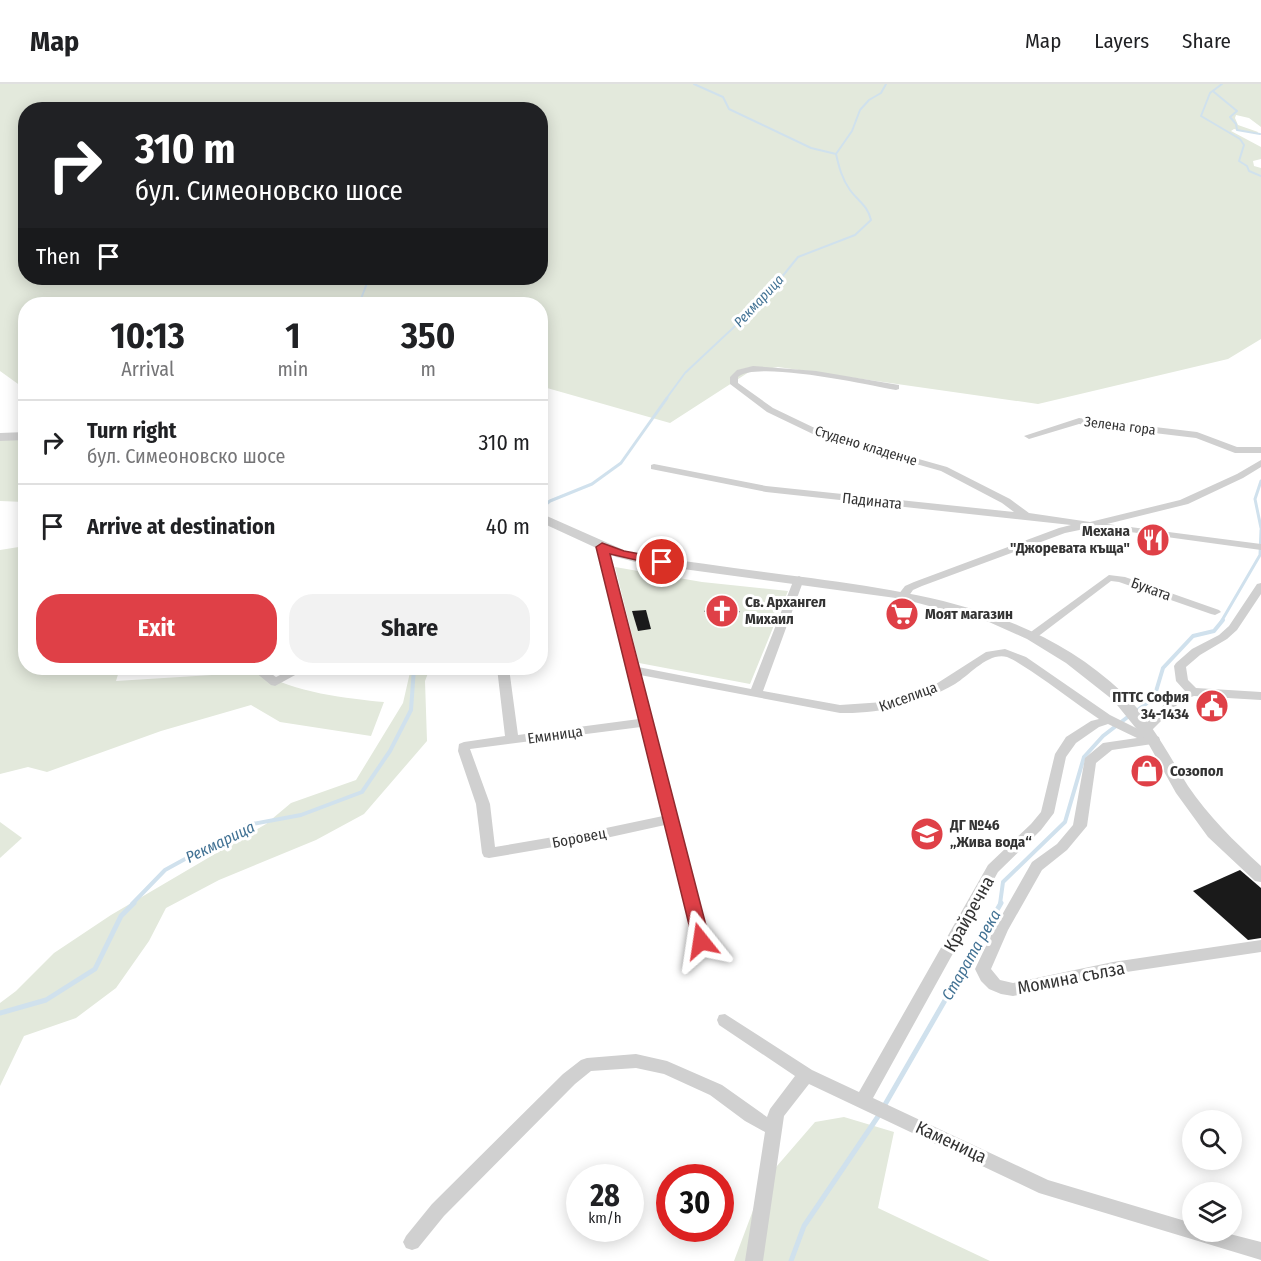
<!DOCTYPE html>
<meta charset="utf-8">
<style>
:root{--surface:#fff;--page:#f2f2f2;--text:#202124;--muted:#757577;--line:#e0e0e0;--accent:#df4047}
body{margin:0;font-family:"Fira Sans Condensed",sans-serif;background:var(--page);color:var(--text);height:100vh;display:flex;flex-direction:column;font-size:22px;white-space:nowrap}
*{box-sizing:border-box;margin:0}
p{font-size:20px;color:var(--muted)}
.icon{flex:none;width:33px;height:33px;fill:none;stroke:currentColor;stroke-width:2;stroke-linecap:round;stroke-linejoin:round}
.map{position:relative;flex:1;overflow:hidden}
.details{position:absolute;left:18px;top:213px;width:530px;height:378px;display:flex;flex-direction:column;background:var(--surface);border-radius:24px;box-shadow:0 3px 15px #0003}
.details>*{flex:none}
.hud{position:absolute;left:18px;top:18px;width:530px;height:183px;border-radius:24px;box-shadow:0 3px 15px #0003;background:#202124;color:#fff;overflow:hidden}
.buttons{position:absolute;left:1182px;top:1026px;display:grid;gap:12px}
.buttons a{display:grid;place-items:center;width:60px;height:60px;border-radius:50%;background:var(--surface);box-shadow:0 3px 15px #0003;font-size:30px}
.speed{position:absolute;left:566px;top:1080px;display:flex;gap:12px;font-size:30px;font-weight:700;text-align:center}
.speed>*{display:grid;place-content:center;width:78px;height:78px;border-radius:50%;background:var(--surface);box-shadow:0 3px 15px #0003;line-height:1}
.speed small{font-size:15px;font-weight:400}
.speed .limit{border:9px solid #d22;background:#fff;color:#111}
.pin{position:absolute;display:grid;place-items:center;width:51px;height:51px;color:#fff;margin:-26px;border:3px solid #fff;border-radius:50%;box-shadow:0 2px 6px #0007}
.me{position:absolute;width:66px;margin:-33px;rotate:345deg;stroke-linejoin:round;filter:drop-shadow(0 0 4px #0008)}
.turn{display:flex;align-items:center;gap:21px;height:126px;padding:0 18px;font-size:27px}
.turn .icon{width:78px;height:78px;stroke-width:2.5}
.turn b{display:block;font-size:42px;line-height:51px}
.then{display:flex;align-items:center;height:57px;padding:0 18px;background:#0003;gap:12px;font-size:22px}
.eta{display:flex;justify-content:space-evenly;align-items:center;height:102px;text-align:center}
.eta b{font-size:36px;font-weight:700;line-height:42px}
.primary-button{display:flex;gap:12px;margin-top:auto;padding:12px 18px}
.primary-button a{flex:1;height:69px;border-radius:24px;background:var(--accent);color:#fff;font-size:24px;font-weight:700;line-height:69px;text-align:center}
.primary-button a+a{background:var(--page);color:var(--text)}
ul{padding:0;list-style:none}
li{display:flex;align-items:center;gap:18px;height:84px;padding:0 18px;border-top:2px solid var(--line)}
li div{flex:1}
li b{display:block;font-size:22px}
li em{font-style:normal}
header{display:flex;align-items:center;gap:36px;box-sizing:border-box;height:84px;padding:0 30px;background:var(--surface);border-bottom:2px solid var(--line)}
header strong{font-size:28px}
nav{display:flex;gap:33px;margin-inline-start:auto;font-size:21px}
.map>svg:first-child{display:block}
.green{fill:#e3e9dc;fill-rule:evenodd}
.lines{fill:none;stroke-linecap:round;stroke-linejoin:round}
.stream-far3{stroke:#d0e1ed;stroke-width:2}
.stream-far2{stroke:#d0e1ed;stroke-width:3}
.stream-far1{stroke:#d0e1ed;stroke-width:4}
.stream{stroke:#d0e1ed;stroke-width:5}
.building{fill:#1a1a1a}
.minor{fill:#d0d0d0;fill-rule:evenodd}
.tertiary{fill:#d0d0d0;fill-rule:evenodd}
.route{fill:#df4047;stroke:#912a2e;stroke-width:1.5}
.labels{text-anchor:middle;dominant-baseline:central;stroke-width:6;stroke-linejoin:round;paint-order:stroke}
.far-water-label{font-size:14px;font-style:italic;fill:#427294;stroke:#fff}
.far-street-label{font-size:14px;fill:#333;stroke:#fff}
.street-label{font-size:15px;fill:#333;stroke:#fff}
.poi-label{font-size:15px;font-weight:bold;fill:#333;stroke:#fff;text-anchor:start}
.water-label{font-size:16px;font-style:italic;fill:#427294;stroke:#fff}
.near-street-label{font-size:18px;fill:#333;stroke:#fff}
</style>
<header>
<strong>Map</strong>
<nav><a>Map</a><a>Layers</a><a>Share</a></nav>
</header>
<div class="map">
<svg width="1261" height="1177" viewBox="0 0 1261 1177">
<rect width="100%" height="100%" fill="#fff"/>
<!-- green -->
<g class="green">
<path d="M 0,0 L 1261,0 L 1261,43 L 1249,34 L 1236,31 L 1235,34 L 1238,41 L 1258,48 L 1257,50 L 1234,45 L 1231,47 L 1261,63 L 1261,75 L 1253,77 L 1254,82 L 1261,84 L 1261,255 L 1228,275 L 1038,320 L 778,283 L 749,288 L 670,339 L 540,302 L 540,220 L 26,220 L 25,305 L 0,287 ZM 26,26 L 540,26 L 540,194 L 26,194 Z"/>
<polygon points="25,352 25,418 0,417 0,353"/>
<path d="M 25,462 L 26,584 L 120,584 L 116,597 L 262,588 C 290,608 350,615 384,618 L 371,652 L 280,638 L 251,621 L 161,647 L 47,688 L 28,683 L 0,690 L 0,466 Z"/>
<polygon points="615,483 702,498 788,507 750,600 639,579"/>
<polygon points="411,584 430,584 425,597 427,657 364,730 316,756 219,796 166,824 149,857 116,904 76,934 24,952 0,1002 0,919 16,907 54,869 111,831 266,740 291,719 356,696 403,619"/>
<polygon points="0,738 22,754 0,774"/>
<polygon points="844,1033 894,1048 878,1124 990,1177 734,1177 764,1097 815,1038"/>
</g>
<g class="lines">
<!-- stream-far3 -->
<g class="stream-far3">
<polyline points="694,0 723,13 729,25 811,64 836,70"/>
<polyline points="1222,0 1210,9 1201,32 1240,55 1244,61 1239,77 1247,82 1249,87 1261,92"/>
<polyline points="1214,8 1237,27 1230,33 1236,40 1237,46 1260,50"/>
<polyline points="359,220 369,194"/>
<path d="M 666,315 L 685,289 L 764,215 L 798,173 L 855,151 L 871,136 C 868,122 858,117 850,106 C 842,95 839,83 836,70 L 852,47 L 860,26 L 869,16 L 881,9 L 886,0"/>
</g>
<!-- stream-far2 -->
<g class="stream-far2">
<polyline points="1261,397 1255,415 1261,444"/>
<polyline points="540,425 550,417 592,400 621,379 667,314"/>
<polyline points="1221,538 1260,471 1261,446"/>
</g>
<!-- stream-far1 -->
<g class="stream-far1">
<polyline points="1135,628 1154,614 1163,584 1193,552 1214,547 1223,536"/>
<polyline points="132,820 165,786 247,741 301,731 362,708 390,667 411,626 414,584"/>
<polyline points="1000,820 1003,798 1065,738 1084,673 1103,652 1129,632"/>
</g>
<!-- stream -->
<g class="stream">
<polyline points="0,929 46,916 95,885 121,832 134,819"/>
<polyline points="883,1024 1001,819"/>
<polyline points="791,1177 804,1142 879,1031"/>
</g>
</g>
<!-- building -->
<g class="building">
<polygon points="730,518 740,528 714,536 704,527"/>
<polygon points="646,526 651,545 638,547 632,527"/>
<polygon points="1240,786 1261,804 1261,854 1248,856 1193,807"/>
</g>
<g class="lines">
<!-- minor -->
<g class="minor">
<path d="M 753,282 L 816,287 L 899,301 L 899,305 L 896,306 C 869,301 756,276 738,293 L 738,299 L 773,324 L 823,348 L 947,383 L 1010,415 L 1029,429 L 1090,438 L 1180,416 L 1237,390 L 1261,376 L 1261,383 L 1243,394 L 1188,420 L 1107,440 L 1261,460 L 1261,466 L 1094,443 L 1065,449 L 922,502 L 913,506 L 908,513 L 900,513 L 898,511 L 905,502 L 914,498 L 1059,444 L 1071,441 L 766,408 L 651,385 L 651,381 L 654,380 L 766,402 L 1014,428 L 1002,419 L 941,387 L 817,352 L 767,328 L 730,300 L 730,293 L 737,286 Z"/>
<polygon points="1079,334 1197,348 1237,363 1261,363 1261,369 1235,369 1196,354 1079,340 1029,355 1024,352"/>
<path d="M 602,460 L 607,463 L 638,583 L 751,605 L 794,495 L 799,492 L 804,495 L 763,607 L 840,621 L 884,618 L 908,612 L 936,600 L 986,568 L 1005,565 L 1026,573 L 1110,631 L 1140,646 L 1174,610 L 1185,607 L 1176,597 L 1174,582 L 1176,579 L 1192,565 L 1219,551 L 1229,542 L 1257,500 L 1261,499 L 1261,510 L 1237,546 L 1227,555 L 1200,571 L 1186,583 L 1188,596 L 1196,604 L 1261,608 L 1261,616 L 1194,612 L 1182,616 L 1149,649 L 1159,653 L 1160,656 L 1159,659 L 1112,666 L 1096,679 L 1087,742 L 1067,766 L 1042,786 L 1008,846 L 991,885 L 1000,896 L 1013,899 L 1113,878 L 1261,856 L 1261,868 L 1113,890 L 1013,912 L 1001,910 L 989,905 L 981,897 L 975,885 L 994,845 L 1032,778 L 1057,760 L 1073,741 L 1085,674 L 1103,659 L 1137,654 L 1108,640 L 1099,643 L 1076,659 L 1066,673 L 1054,729 L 1041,746 L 998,788 L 873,1014 L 1048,1096 L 1192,1139 L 1192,1148 L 1222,1148 L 1261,1158 L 1261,1176 L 1039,1109 L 809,1000 L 784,1032 L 763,1177 L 745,1177 L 765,1048 L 745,1037 L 710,1011 L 664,990 L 636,984 L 591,987 L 575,1000 L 444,1132 L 418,1164 L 412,1166 L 406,1164 L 403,1158 L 406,1152 L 432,1120 L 563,990 L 581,976 L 587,974 L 636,970 L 667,977 L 722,1001 L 767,1033 L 770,1025 L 795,992 L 719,941 L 717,936 L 719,931 L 725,930 L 812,986 L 859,1008 L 988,781 L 1031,740 L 1041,728 L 1055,670 L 1066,653 L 1091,637 L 1099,635 C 1076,620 1054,602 1031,587 C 1023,582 1015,576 1007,573 C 988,568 970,591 955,600 C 920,620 880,630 840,629 L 640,591 L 708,857 L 706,861 L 701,863 L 696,861 L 665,741 L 606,754 L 489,774 L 484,773 L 482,769 L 476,720 L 458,667 L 459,660 L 464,658 L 505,652 L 497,584 L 509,584 L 518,651 L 639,635 L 597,463 ZM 641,643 L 663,732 L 606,744 L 495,763 L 490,720 L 470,665 Z"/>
<polygon points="1109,491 1125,493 1219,526 1221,528 1215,531 1211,530 1119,498 1111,497 1036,554 1028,554 1026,552 1028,550"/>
<polygon points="250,584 263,584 276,593 294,584 308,584 275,602 271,601"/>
</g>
<!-- tertiary -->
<g class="tertiary">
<polygon points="26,348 26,356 0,357 0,349"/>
<path d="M 540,429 L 626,467 L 644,472 C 700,479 755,487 811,494 C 925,510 1035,526 1123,609 C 1151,636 1168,670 1188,702 C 1209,733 1234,757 1261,782 L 1261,798 L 1255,797 L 1208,753 L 1176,709 L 1148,659 L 1113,616 L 1066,579 L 1027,555 L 989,538 L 903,515 L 639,479 L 616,473 L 540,438 Z"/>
</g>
</g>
<!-- route -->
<polygon class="route" points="602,459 624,467 667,475 669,478 662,482 610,470 710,857 707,862 701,864 695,862 693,857 596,463"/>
<!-- icons -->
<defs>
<symbol id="restaurant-disc" viewBox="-11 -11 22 22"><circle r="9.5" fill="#df4047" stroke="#fff"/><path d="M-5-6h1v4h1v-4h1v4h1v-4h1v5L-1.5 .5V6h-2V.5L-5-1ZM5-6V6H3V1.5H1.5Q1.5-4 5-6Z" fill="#fff"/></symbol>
<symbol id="church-disc" viewBox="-11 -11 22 22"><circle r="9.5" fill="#df4047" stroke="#fff"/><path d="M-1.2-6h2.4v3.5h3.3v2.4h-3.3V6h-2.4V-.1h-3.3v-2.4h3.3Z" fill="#fff"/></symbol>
<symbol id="supermarket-disc" viewBox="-11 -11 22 22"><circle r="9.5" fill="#df4047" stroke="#fff"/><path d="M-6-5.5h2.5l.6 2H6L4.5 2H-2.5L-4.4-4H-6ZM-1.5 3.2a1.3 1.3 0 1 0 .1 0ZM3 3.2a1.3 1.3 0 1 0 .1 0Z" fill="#fff"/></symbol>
<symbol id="civic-disc" viewBox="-11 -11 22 22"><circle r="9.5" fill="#df4047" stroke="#fff"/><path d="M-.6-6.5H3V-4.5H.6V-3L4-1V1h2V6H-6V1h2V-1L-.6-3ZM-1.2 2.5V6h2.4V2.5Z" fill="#fff"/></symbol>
<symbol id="shop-disc" viewBox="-11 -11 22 22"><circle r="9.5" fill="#df4047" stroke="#fff"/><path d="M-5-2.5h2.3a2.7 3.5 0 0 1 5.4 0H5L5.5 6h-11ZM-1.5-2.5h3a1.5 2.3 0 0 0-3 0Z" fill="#fff"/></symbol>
<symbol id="school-disc" viewBox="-11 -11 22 22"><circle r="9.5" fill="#df4047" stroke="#fff"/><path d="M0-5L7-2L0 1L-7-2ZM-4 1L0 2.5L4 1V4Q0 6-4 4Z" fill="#fff"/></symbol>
</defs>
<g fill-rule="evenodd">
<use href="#restaurant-disc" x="1134" y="437" width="38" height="38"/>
<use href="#church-disc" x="703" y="508" width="38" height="38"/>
<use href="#supermarket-disc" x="883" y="511" width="38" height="38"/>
<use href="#civic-disc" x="1193" y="603" width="38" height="38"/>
<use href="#shop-disc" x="1128" y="668" width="38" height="38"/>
<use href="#school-disc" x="908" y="731" width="38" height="38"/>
</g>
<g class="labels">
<!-- far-water labels -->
<g class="far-water-label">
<text transform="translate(759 217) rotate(-47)">Рекмарица</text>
</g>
<!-- far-street labels -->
<g class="far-street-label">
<text transform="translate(1120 342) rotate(7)">Зелена гора</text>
<text transform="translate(866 362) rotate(17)">Студено кладенче</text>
</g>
<!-- street labels -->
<g class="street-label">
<text transform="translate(872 417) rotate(6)">Падината</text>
<text transform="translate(1151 505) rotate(20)">Буката</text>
<text transform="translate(908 613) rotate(-20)">Киселица</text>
<text transform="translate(555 651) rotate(-8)">Еминица</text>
<text transform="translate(579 754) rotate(-11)">Боровец</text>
</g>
<!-- poi labels -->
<g class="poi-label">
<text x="1130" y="447" text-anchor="end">Механа<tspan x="1130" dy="17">"Джоревата къща"</tspan></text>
<text x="745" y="518">Св. Архангел<tspan x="745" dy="17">Михаил</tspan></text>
<text x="925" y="530">Моят магазин</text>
<text x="1189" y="613" text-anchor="end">ПТТС София<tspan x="1189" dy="17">34-1434</tspan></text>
<text x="1170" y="687">Созопол</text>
<text x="950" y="741">ДГ №46<tspan x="950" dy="17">„Жива вода“</tspan></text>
</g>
<!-- water labels -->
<g class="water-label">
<text transform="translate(220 758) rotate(-26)">Рекмарица</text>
<text transform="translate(971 871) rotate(-60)">Старата река</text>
</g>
<!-- near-street labels -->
<g class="near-street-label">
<text transform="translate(969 830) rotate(-61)">Крайречна</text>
<text transform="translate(1071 894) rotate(-11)">Момина сълза</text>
<text transform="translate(951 1058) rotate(25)">Каменица</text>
</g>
</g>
</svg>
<div class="buttons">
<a><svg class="icon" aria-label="search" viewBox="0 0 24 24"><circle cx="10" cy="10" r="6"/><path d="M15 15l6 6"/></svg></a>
<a><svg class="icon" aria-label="layers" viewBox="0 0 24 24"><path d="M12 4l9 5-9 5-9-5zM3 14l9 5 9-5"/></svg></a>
</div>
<div class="speed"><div>28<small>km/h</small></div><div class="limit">30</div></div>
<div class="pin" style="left:662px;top:478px;background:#d93025"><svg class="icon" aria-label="arrive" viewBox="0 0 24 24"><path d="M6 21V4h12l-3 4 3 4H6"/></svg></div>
<svg class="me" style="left:701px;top:857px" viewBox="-20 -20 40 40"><path d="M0-17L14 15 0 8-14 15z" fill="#df4047" stroke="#fff" stroke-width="4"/></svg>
<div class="hud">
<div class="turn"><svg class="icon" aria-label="right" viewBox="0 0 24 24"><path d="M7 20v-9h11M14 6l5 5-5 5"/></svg><div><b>310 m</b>бул. Симеоновско шосе</div></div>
<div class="then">Then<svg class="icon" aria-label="arrive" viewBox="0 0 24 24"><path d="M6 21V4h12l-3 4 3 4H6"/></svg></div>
</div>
<section class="details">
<div class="eta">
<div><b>10:13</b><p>Arrival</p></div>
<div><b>1</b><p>min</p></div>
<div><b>350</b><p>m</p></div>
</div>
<ul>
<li><svg class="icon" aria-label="right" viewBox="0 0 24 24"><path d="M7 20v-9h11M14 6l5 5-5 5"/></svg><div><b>Turn right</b><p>бул. Симеоновско шосе</p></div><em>310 m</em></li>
<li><svg class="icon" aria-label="arrive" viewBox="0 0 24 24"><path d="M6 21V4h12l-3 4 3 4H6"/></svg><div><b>Arrive at destination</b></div><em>40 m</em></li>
</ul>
<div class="primary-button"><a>Exit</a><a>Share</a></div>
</section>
</div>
